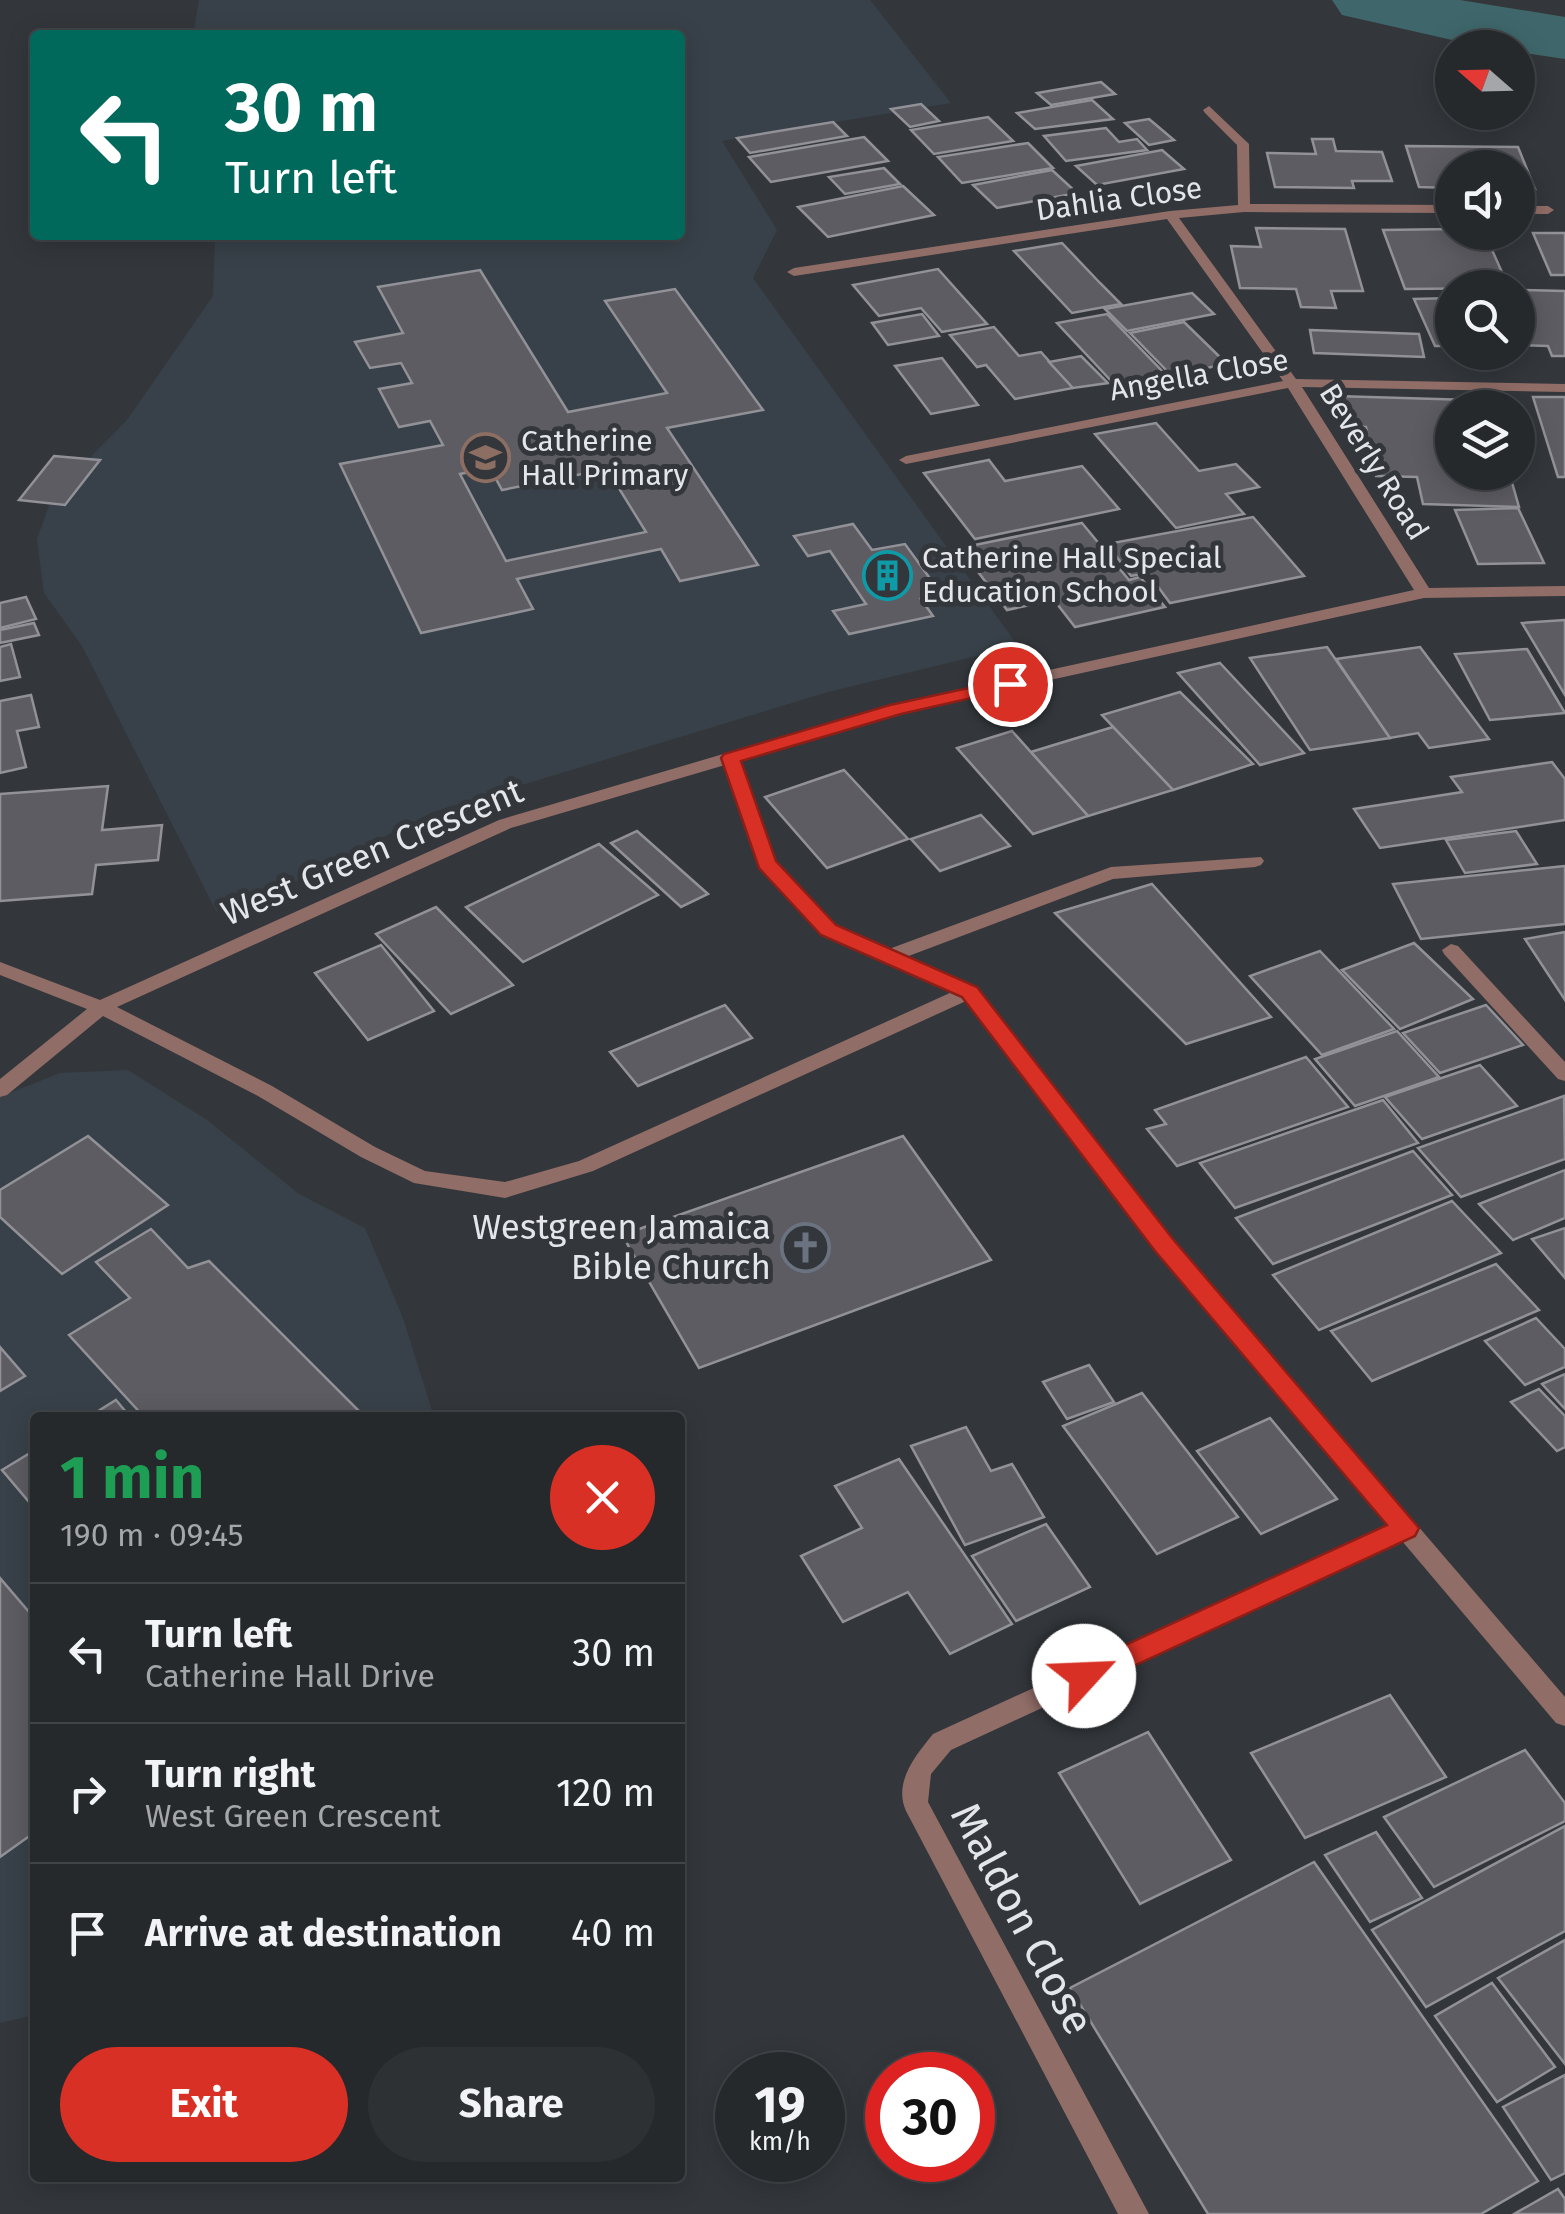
<!DOCTYPE html>
<meta charset="utf-8">
<style>
:root{--surface:#26292c;--page:#2e3134;--text:#f1f3f6;--muted:#a4a6a9;--line:#424548;--accent:#d93025}
body{margin:0;font-family:"Fira Sans",sans-serif;background:var(--page);color:var(--text);height:100vh;display:flex;flex-direction:column;font-size:38px;white-space:nowrap}
*{box-sizing:border-box;margin:0}
p{font-size:32px;color:var(--muted)}
.icon{flex:none;width:55px;height:55px;fill:none;stroke:currentColor;stroke-width:2;stroke-linecap:round;stroke-linejoin:round}
.map{position:relative;flex:1;overflow:hidden}
.details{position:absolute;left:30px;top:1412px;width:655px;height:770px;display:flex;flex-direction:column;background:var(--surface);border-radius:10px;box-shadow:0 5px 25px #0003,0 0 0 2px var(--line)}
.details>*{flex:none}
.top-card{position:absolute;left:30px;top:30px;width:655px;height:210px;border-radius:10px;box-shadow:0 5px 25px #0003,0 0 0 2px var(--line);background:#00695c;color:#fff;overflow:hidden}
.needle{width:65px;rotate:290deg}
.fabs{position:absolute;left:1435px;top:30px;display:grid;gap:20px}
.fabs a{display:grid;place-items:center;width:100px;height:100px;border-radius:50%;background:var(--surface);box-shadow:0 5px 25px #0003,0 0 0 2px var(--line);font-size:50px}
.speed{position:absolute;left:715px;top:2052px;display:flex;gap:20px;font-size:50px;font-weight:700;text-align:center}
.speed>*{display:grid;place-content:center;width:130px;height:130px;border-radius:50%;background:var(--surface);box-shadow:0 5px 25px #0003,0 0 0 2px var(--line);line-height:1}
.speed small{font-size:25px;font-weight:400}
.speed .limit{border:15px solid #d22;background:#fff;color:#111}
.pin{position:absolute;display:grid;place-items:center;width:85px;height:85px;color:#fff;margin:-42px;border:5px solid #fff;border-radius:50%;box-shadow:0 2px 10px #0007}
.me{position:absolute;width:110px;margin:-55px;rotate:65deg;stroke-linejoin:round;filter:drop-shadow(0 0 8px #0008)}
.turn{display:flex;align-items:center;gap:35px;height:210px;padding:0 30px;font-size:45px}
.turn .icon{width:130px;height:130px;stroke-width:2.5}
.turn b{display:block;font-size:70px;line-height:85px}
.round{display:grid;place-items:center;flex:none;width:105px;height:105px;border-radius:52px;background:var(--page)}
.overview{display:flex;align-items:center;justify-content:space-between;height:170px;padding:0 30px}
h1{font-size:60px;font-weight:700;line-height:75px;color:#1e9e55}
.action{display:flex;gap:20px;margin-top:auto;padding:20px 30px}
.action a{flex:1;height:115px;border-radius:60px;background:var(--accent);color:#fff;font-size:40px;font-weight:700;line-height:115px;text-align:center}
.action a+a{background:var(--page);color:var(--text)}
ul{padding:0;list-style:none}
li{display:flex;align-items:center;gap:30px;height:140px;padding:0 30px;border-top:2px solid var(--line)}
li div{flex:1}
li b{display:block;font-size:38px}
li em{font-style:normal}
.map>svg:first-child{display:block}
.built{fill:#384149}
.lines{fill:none;stroke-linecap:round;stroke-linejoin:round}
.river{fill:#3f676b;fill-rule:evenodd}
.building{fill:#5c5c62;stroke:#919197;stroke-width:2.5;fill-rule:evenodd}
.street{fill:#916d67;fill-rule:evenodd}
.route{fill:#d93025;stroke:#8d1f18;stroke-width:2.5}
.labels{text-anchor:middle;dominant-baseline:central;stroke-width:10;stroke-linejoin:round;paint-order:stroke}
.far-street-label{font-size:30px;fill:#e4e6e9;stroke:#33373b}
.far-poi-label{font-size:30px;fill:#e4e6e9;stroke:#33373b;text-anchor:start}
.street-label{font-size:35px;fill:#e4e6e9;stroke:#33373b}
.poi-label{font-size:35px;fill:#e4e6e9;stroke:#33373b;text-anchor:end}
.near-street-label{font-size:42px;fill:#e4e6e9;stroke:#33373b}
</style>
<div class="map">
<svg width="1565" height="2214" viewBox="0 0 1565 2214">
<rect width="100%" height="100%" fill="#33373b"/>
<!-- built -->
<g class="built">
<polygon points="199,0 870,0 951,103 722,141 777,230 753,278 1018,646 828,692 433,812 279,890 216,911 82,646 44,593 37,539 53,495 127,420 213,296 215,235 680,235 680,35 193,35"/>
<polygon points="128,1070 207,1120 299,1194 365,1228 403,1318 434,1417 35,1418 35,2015 0,2023 0,1097 60,1073"/>
</g>
<g class="lines">
<!-- river -->
<polygon class="river" points="1332,0 1460,0 1565,17 1565,59 1518,52 1518,48 1483,47 1342,15"/>
</g>
<!-- building -->
<g class="building">
<polygon points="1101,82 1115,94 1051,105 1037,93"/>
<polygon points="1092,100 1113,119 1035,129 1017,113"/>
<polygon points="921,104 939,121 910,127 891,109"/>
<polygon points="988,117 1013,141 934,154 911,130"/>
<polygon points="1149,119 1174,140 1149,145 1125,123"/>
<polygon points="833,122 847,136 750,153 737,138"/>
<polygon points="1106,128 1119,142 1137,139 1147,150 1066,161 1044,136"/>
<polygon points="864,137 888,161 771,182 749,157"/>
<polygon points="1312,139 1333,139 1336,151 1382,152 1392,181 1352,181 1354,188 1275,187 1267,153 1316,154"/>
<polygon points="1028,143 1053,168 962,183 938,157"/>
<polygon points="1406,146 1518,147 1535,189 1518,189 1518,168 1452,168 1452,188 1419,187"/>
<polygon points="1162,150 1184,169 1097,185 1076,166"/>
<polygon points="884,168 900,184 845,194 829,177"/>
<polygon points="1052,170 1077,193 997,208 973,185"/>
<polygon points="903,186 934,215 828,237 798,207"/>
<polygon points="1256,228 1345,229 1363,291 1331,291 1336,308 1301,307 1296,289 1240,288 1231,246 1261,247"/>
<polygon points="1452,229 1452,232 1484,232 1509,288 1405,289 1383,230"/>
<polygon points="1533,233 1565,233 1565,275 1551,275"/>
<polygon points="1062,243 1100,283 1121,304 1072,313 1014,251"/>
<polygon points="938,269 987,324 942,332 921,308 879,316 853,285"/>
<path d="M 480,270 L 568,412 L 667,393 L 605,301 L 675,289 L 763,410 L 667,428 L 758,565 L 680,581 L 661,549 L 517,579 L 533,609 L 421,633 L 340,464 L 443,445 L 430,421 L 399,427 L 379,389 L 412,383 L 401,363 L 370,368 L 355,342 L 403,333 L 378,287 ZM 490,468 L 502,490 L 607,469 L 646,532 L 506,561 L 460,474 Z"/>
<polygon points="1522,290 1565,291 1565,356 1552,356 1548,346 1518,345 1518,300 1526,300"/>
<polygon points="1192,293 1214,314 1127,331 1105,309"/>
<polygon points="1452,298 1452,346 1435,346 1414,299"/>
<polygon points="922,314 939,336 888,345 872,323"/>
<polygon points="1107,314 1165,374 1114,384 1057,323"/>
<polygon points="1184,322 1227,364 1171,375 1130,333"/>
<polygon points="994,327 1019,356 1041,352 1073,388 1015,399 986,365 977,367 950,335"/>
<polygon points="1310,330 1419,334 1424,357 1314,353"/>
<polygon points="1081,356 1108,383 1073,388 1049,362"/>
<polygon points="942,358 978,405 931,414 895,366"/>
<polygon points="1335,396 1504,401 1506,408 1452,408 1452,472 1509,472 1519,507 1423,504 1417,477 1376,476 1366,427 1342,426"/>
<polygon points="1533,397 1565,397 1565,477 1558,477"/>
<polygon points="1156,423 1199,471 1236,464 1259,487 1226,494 1244,514 1176,528 1095,434"/>
<polygon points="54,456 100,460 65,505 19,500"/>
<polygon points="989,460 1005,481 1082,466 1119,509 975,539 924,473"/>
<polygon points="1518,508 1544,563 1478,564 1455,510"/>
<polygon points="1253,517 1304,576 1170,603 1148,573 1131,576 1107,544"/>
<polygon points="1082,523 1129,580 1140,577 1165,607 1075,627 1054,600 1007,610 960,548"/>
<polygon points="853,524 872,550 905,544 942,595 921,599 933,616 849,634 833,611 866,604 830,551 808,556 794,536"/>
<polygon points="26,597 36,619 0,628 0,603"/>
<polygon points="1565,620 1565,695 1522,623"/>
<polygon points="34,623 39,635 0,643 0,630"/>
<polygon points="11,644 20,677 0,681 0,647"/>
<polygon points="1327,647 1390,738 1310,750 1250,658"/>
<polygon points="1420,647 1489,739 1429,748 1418,733 1390,738 1336,659"/>
<polygon points="1527,649 1565,713 1490,720 1455,654"/>
<polygon points="1220,663 1304,753 1260,765 1178,673"/>
<polygon points="1180,692 1253,764 1173,790 1102,715"/>
<polygon points="31,695 39,727 17,731 26,767 0,773 0,701"/>
<polygon points="1113,727 1173,790 1088,816 1031,752"/>
<polygon points="1012,731 1088,816 1033,834 957,748"/>
<polygon points="1552,762 1565,779 1565,820 1380,848 1354,809 1462,792 1451,777"/>
<polygon points="844,770 908,839 827,868 765,797"/>
<polygon points="108,786 102,830 162,825 158,860 96,865 92,894 0,901 0,794"/>
<polygon points="981,815 1010,846 940,871 911,839"/>
<polygon points="637,831 708,894 681,907 611,843"/>
<polygon points="1516,831 1537,864 1465,873 1446,840"/>
<polygon points="599,844 658,895 523,962 466,907"/>
<polygon points="1565,866 1565,924 1421,939 1393,884"/>
<polygon points="1152,884 1271,1017 1186,1044 1055,913"/>
<polygon points="436,907 513,985 451,1014 376,934"/>
<polygon points="1565,932 1565,1000 1525,939"/>
<polygon points="1414,943 1473,999 1400,1029 1342,970"/>
<polygon points="381,945 434,1011 368,1040 315,973"/>
<polygon points="1320,951 1394,1029 1322,1055 1250,976"/>
<polygon points="725,1005 752,1038 638,1086 610,1052"/>
<polygon points="1486,1005 1523,1045 1440,1073 1403,1033"/>
<polygon points="1397,1031 1439,1077 1355,1106 1315,1059"/>
<polygon points="1306,1057 1348,1107 1177,1166 1147,1129 1166,1124 1155,1110"/>
<polygon points="1480,1065 1517,1106 1422,1139 1385,1097"/>
<polygon points="1564,1096 1565,1159 1461,1197 1418,1148"/>
<polygon points="1383,1100 1418,1143 1235,1208 1200,1163"/>
<polygon points="88,1136 168,1205 62,1274 0,1217 0,1190"/>
<polygon points="903,1136 991,1260 699,1368 622,1235"/>
<polygon points="1413,1151 1452,1195 1273,1264 1236,1218"/>
<polygon points="1565,1170 1565,1218 1513,1240 1479,1204"/>
<polygon points="1452,1201 1501,1253 1319,1330 1273,1275"/>
<polygon points="1565,1228 1565,1278 1532,1239"/>
<polygon points="151,1229 188,1268 209,1261 366,1418 145,1418 69,1335 130,1298 96,1262"/>
<polygon points="1496,1264 1539,1310 1372,1381 1331,1331"/>
<polygon points="1536,1318 1565,1349 1565,1367 1525,1385 1485,1341"/>
<polygon points="0,1347 25,1376 0,1391"/>
<polygon points="1089,1365 1114,1402 1067,1419 1043,1382"/>
<polygon points="1565,1374 1565,1409 1542,1384"/>
<polygon points="1539,1389 1565,1416 1565,1447 1557,1451 1511,1402"/>
<polygon points="1142,1393 1238,1517 1157,1554 1063,1426"/>
<polygon points="116,1400 131,1418 87,1418"/>
<polygon points="1270,1418 1337,1499 1261,1534 1197,1451"/>
<polygon points="966,1427 991,1471 1012,1464 1044,1517 965,1545 911,1446"/>
<polygon points="35,1450 35,1509 2,1470"/>
<polygon points="899,1459 1012,1624 950,1654 908,1592 843,1622 801,1556 862,1528 835,1486"/>
<polygon points="1046,1524 1090,1587 1016,1621 972,1556"/>
<polygon points="0,1578 35,1619 35,1832 0,1857"/>
<polygon points="1390,1695 1446,1777 1305,1838 1251,1753"/>
<polygon points="1148,1732 1231,1860 1140,1904 1059,1773"/>
<polygon points="1525,1750 1565,1803 1565,1821 1434,1887 1384,1817"/>
<polygon points="1565,1826 1565,1931 1426,2007 1372,1930"/>
<polygon points="1376,1832 1422,1898 1370,1922 1325,1855"/>
<polygon points="1314,1862 1538,2181 1481,2214 1208,2214 1070,1988"/>
<polygon points="1565,1940 1565,2064 1498,1978"/>
<polygon points="1492,1983 1555,2067 1497,2102 1435,2016"/>
<polygon points="1565,2075 1565,2173 1551,2180 1503,2107"/>
<polygon points="1558,2189 1565,2199 1565,2214 1514,2214"/>
</g>
<g class="lines">
<!-- street -->
<g class="street">
<path d="M 1209,106 L 1249,144 L 1250,204 L 1452,205 L 1452,213 L 1244,212 L 1179,218 L 1296,379 L 1565,384 L 1565,392 L 1302,387 L 1429,588 L 1565,586 L 1565,596 L 1424,598 L 900,713 L 740,760 L 774,861 L 836,926 L 889,949 L 1111,867 L 1261,857 L 1264,861 L 1261,865 L 1255,867 L 1113,879 L 906,957 L 976,987 L 1171,1239 L 1565,1697 L 1565,1726 L 1556,1723 L 1402,1541 L 951,1750 L 931,1774 L 928,1802 L 1149,2214 L 1118,2214 L 906,1811 C 893,1782 916,1755 933,1734 L 1389,1525 L 1157,1251 L 966,1001 L 593,1171 L 505,1198 L 414,1183 L 361,1157 L 258,1096 L 103,1016 L 7,1095 L 0,1097 L 0,1079 L 87,1009 L 0,975 L 0,962 L 100,1000 L 499,820 L 890,705 L 1414,590 L 1288,388 L 906,464 L 899,460 L 906,456 L 1283,381 L 1167,219 L 794,276 L 787,272 L 794,268 L 1170,211 L 1238,205 L 1237,145 L 1205,113 L 1203,110 ZM 725,765 L 757,863 L 822,934 L 952,992 L 579,1161 L 505,1182 L 425,1171 L 375,1147 L 272,1086 L 117,1007 L 511,828 Z"/>
<polygon points="1518,206 1548,206 1554,210 1548,214 1518,214"/>
<polygon points="1451,944 1458,946 1565,1062 1565,1081 1558,1079 1444,954 1442,950"/>
</g>
</g>
<!-- route -->
<polygon class="route" points="1010,679 1019,684 1016,688 901,714 741,761 776,861 836,925 977,987 1172,1238 1419,1528 1415,1536 1084,1689 1075,1685 1070,1676 1075,1668 1387,1525 1155,1251 962,997 821,935 759,868 721,758 724,754 890,705"/>
<!-- icons -->
<defs>
<symbol id="school-ring" viewBox="-11 -11 22 22"><circle r="9.5" fill="#33373b" stroke="#8d6e63" stroke-width="1.5"/><path d="M0-5L7-2L0 1L-7-2ZM-4 1L0 2.5L4 1V4Q0 6-4 4Z" fill="#8d6e63"/></symbol>
<symbol id="building-ring" viewBox="-11 -11 22 22"><circle r="9.5" fill="#33373b" stroke="#0f9aa8" stroke-width="1.5"/><path d="M-4-6H4V6H1V3H-1V6H-4ZM-2.5-4.3h1.7v1.8h-1.7ZM.8-4.3h1.7v1.8H.8ZM-2.5-1h1.7V.8h-1.7ZM.8-1h1.7V.8H.8Z" fill="#0f9aa8"/></symbol>
<symbol id="church-ring" viewBox="-11 -11 22 22"><circle r="9.5" fill="#33373b" stroke="#6b7280" stroke-width="1.5"/><path d="M-1.2-6h2.4v3.5h3.3v2.4h-3.3V6h-2.4V-.1h-3.3v-2.4h3.3Z" fill="#6b7280"/></symbol>
</defs>
<g fill-rule="evenodd">
<use href="#school-ring" x="458" y="430" width="55" height="55"/>
<use href="#building-ring" x="860" y="548" width="55" height="55"/>
<use href="#church-ring" x="778" y="1220" width="55" height="55"/>
</g>
<g class="labels">
<!-- far-street labels -->
<g class="far-street-label">
<text transform="translate(1119 199) rotate(-8)">Dahlia Close</text>
<text transform="translate(1199 375) rotate(-10)">Angella Close</text>
<text transform="translate(1374 462) rotate(58)">Beverly Road</text>
</g>
<!-- far-poi labels -->
<g class="far-poi-label">
<text x="521" y="441">Catherine<tspan x="521" dy="34">Hall Primary</tspan></text>
<text x="922" y="558">Catherine Hall Special<tspan x="922" dy="34">Education School</tspan></text>
</g>
<!-- street labels -->
<g class="street-label">
<text transform="translate(372 852) rotate(-23)">West Green Crescent</text>
</g>
<!-- poi labels -->
<g class="poi-label">
<text x="771" y="1227">Westgreen Jamaica<tspan x="771" dy="40">Bible Church</tspan></text>
</g>
<!-- near-street labels -->
<g class="near-street-label">
<text transform="translate(1022 1919) rotate(62)">Maldon Close</text>
</g>
</g>
</svg>
<div class="fabs">
<a><svg class="needle" viewBox="-14 -14 28 28"><path d="M0-13l5 13h-10z" fill="#e53935"/><path d="M0 13l5-13h-10z" fill="#a4a6a9"/></svg></a>
<a><svg class="icon" aria-label="sound" viewBox="0 0 24 24"><path d="M4 9h4l5-4v14l-5-4H4zM17 9q2 3 0 6"/></svg></a>
<a><svg class="icon" aria-label="search" viewBox="0 0 24 24"><circle cx="10" cy="10" r="6"/><path d="M15 15l6 6"/></svg></a>
<a><svg class="icon" aria-label="layers" viewBox="0 0 24 24"><path d="M12 4l9 5-9 5-9-5zM3 14l9 5 9-5"/></svg></a>
</div>
<div class="speed"><div>19<small>km/h</small></div><div class="limit">30</div></div>
<div class="pin" style="left:1010px;top:684px;background:#d93025"><svg class="icon" aria-label="arrive" viewBox="0 0 24 24"><path d="M6 21V4h12l-3 4 3 4H6"/></svg></div>
<svg class="me" style="left:1084px;top:1676px" viewBox="-20 -20 40 40"><circle r="19" fill="#fff"/><path d="M0-13L10 11 0 6-10 11z" fill="#d93025"/></svg>
<div class="top-card">
<div class="turn"><svg class="icon" aria-label="left" viewBox="0 0 24 24"><path d="M17 20v-9H6M10 6l-5 5 5 5"/></svg><div><b>30 m</b>Turn left</div></div>
</div>
<section class="details">
<div class="overview"><div><h1>1 min</h1><p>190 m · 09:45</p></div><a class="round" style="background:#d93025;color:#fff"><svg class="icon" aria-label="close" viewBox="0 0 24 24"><path d="M6 6l12 12M18 6L6 18"/></svg></a></div>
<ul>
<li><svg class="icon" aria-label="left" viewBox="0 0 24 24"><path d="M17 20v-9H6M10 6l-5 5 5 5"/></svg><div><b>Turn left</b><p>Catherine Hall Drive</p></div><em>30 m</em></li>
<li><svg class="icon" aria-label="right" viewBox="0 0 24 24"><path d="M7 20v-9h11M14 6l5 5-5 5"/></svg><div><b>Turn right</b><p>West Green Crescent</p></div><em>120 m</em></li>
<li><svg class="icon" aria-label="arrive" viewBox="0 0 24 24"><path d="M6 21V4h12l-3 4 3 4H6"/></svg><div><b>Arrive at destination</b></div><em>40 m</em></li>
</ul>
<div class="action"><a>Exit</a><a>Share</a></div>
</section>
</div>
